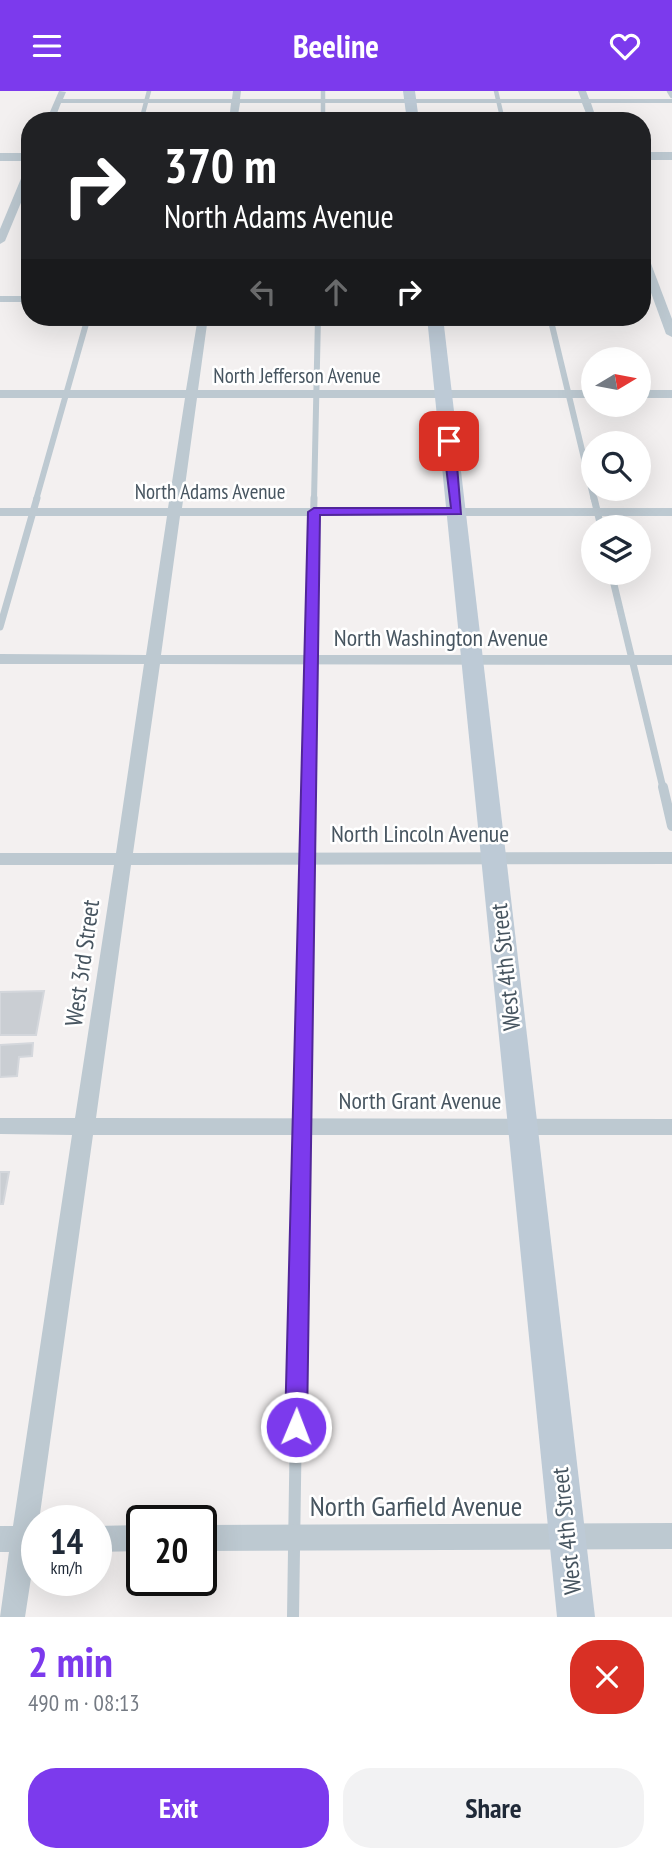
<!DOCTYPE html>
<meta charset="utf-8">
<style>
:root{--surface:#fff;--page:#f2f2f3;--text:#1f2937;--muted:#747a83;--accent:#7c3aed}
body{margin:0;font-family:"PT Sans Narrow",sans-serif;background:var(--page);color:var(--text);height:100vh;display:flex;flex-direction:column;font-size:26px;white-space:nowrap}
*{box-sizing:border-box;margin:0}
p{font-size:23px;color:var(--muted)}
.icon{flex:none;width:38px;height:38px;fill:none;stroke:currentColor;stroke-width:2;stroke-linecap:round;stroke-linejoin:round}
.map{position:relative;height:1526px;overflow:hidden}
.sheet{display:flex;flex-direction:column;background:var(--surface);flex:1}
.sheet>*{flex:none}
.top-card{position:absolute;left:21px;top:21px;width:630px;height:214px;border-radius:28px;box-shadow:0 7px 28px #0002;background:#202124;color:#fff;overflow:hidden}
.needle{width:46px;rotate:80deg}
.fabs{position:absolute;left:581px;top:256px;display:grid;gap:14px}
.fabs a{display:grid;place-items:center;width:70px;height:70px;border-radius:50%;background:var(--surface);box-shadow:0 7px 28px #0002;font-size:35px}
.speed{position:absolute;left:21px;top:1414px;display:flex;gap:14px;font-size:35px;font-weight:700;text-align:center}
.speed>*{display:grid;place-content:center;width:91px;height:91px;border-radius:50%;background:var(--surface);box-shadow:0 7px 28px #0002;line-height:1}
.speed small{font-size:18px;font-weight:400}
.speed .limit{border:4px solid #111;border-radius:10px;background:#fff;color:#111}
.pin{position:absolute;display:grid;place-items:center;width:60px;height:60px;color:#fff;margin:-30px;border-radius:14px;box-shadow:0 4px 10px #0006}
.me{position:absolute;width:77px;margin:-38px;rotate:1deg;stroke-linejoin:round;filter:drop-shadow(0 0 5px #0008)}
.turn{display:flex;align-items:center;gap:24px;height:147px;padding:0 28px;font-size:32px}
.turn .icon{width:91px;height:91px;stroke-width:2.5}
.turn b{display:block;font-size:49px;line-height:60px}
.lanes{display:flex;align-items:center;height:66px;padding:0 28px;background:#0003;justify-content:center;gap:35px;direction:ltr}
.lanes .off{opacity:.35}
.round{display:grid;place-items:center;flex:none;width:74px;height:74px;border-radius:28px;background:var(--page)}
.headline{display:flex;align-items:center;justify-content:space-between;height:119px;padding:0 28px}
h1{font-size:42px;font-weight:800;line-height:52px;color:var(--accent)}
.action{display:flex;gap:14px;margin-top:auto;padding:14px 28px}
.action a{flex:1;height:80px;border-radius:28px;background:var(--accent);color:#fff;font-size:28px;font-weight:800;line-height:80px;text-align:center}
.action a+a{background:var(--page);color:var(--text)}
header{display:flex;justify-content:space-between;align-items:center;height:91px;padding:0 28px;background:var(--accent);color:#fff;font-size:32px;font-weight:800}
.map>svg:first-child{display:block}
.building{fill:#caced3;stroke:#d4d7dc;stroke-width:2}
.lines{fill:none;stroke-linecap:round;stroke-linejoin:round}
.service-far4{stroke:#bdc9d1;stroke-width:4.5}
.service-far3{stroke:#bdc9d1;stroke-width:6}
.service-far2{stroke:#bdc9d1;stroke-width:7}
.service-far1{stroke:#bdc9d1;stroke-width:10}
.service{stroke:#bdc9d1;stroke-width:12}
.minor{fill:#bdc9d1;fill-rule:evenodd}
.tertiary{fill:#bdc9d1;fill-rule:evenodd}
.secondary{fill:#bdcad6;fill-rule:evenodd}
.route{fill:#7c3aed;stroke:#51269a;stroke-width:2}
.labels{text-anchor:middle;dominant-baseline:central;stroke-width:5;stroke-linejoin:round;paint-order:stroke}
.far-street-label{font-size:21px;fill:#475560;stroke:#fff}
.street-label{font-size:24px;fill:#475560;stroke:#fff}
.near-street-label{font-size:28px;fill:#475560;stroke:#fff}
</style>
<header><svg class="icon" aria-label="menu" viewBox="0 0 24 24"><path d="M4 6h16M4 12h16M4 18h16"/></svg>Beeline<svg class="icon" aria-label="heart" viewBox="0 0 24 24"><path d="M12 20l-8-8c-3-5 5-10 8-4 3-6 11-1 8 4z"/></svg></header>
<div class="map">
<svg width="672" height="1526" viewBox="0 0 672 1526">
<rect width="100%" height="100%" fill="#f3f0f0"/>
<!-- building -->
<g class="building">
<polygon points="44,900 36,944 0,944 0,901"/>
<polygon points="33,952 32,965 19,966 17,985 0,986 0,954"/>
<polygon points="0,1081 9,1081 3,1113 0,1113"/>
</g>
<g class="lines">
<!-- service-far4 -->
<g class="service-far4">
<polyline points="323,0 323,30"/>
<polyline points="496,0 503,30"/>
<polyline points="669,0 672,5"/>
<polyline points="141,30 149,0"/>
</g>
<!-- service-far3 -->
<g class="service-far3">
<polyline points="550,226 594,409"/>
<polyline points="36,409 88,226"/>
<polyline points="314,409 318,226"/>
</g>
<!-- service-far2 -->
<g class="service-far2">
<polyline points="594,407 601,436"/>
<polyline points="611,481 663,697"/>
<polyline points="0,536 37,407"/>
<polyline points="307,697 314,407"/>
</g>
<!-- service-far1 -->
<g class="service-far1">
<polyline points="663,696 672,735"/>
<polyline points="300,1063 307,696"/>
</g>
<!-- service -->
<polyline class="service" points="293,1526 300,1061"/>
<!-- minor -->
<g class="minor">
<polygon points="59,0 66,1 63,8 232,8 233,0 241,0 240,8 581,8 578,0 586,0 589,8 672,8 672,12 591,12 597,30 589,30 582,12 240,12 237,30 229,30 231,12 61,12 54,30 46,30"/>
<polygon points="30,75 30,90 5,150 0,153 0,138 25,78"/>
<polygon points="642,159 647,162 672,228 672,246 666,243 642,177"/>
<rect x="0" y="205" width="30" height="6"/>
<polygon points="198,226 208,226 198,299 593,299 593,307 197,307 182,417 672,417 672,425 180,425 161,564 672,564 672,574 160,573 133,762 672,761 672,773 131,774 96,1027 672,1028 672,1044 93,1044 39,1430 37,1430 37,1461 35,1461 25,1526 0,1526 9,1461 0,1461 0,1435 13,1435 72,1044 0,1043 0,1027 75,1027 114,774 0,774 0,762 116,762 144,573 0,573 0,563 146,564 167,425 0,425 0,417 168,417 185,307 0,307 0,299 186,299"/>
<rect x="639" y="299" width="33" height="8"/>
<polygon points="672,1432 672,1458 201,1460 201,1434"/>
<polygon points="142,1434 142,1460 96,1461 96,1435"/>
</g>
<!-- tertiary -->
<g class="tertiary">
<rect x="642" y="61" width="30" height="8"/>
<rect x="0" y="62" width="30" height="8"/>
</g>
<!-- secondary -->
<g class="secondary">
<polygon points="403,0 415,0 419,30 407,30"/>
<polygon points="427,226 443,226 595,1526 557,1526"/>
</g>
</g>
<!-- route -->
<polygon class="route" points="449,347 455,350 461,423 320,424 307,1336 304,1344 296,1347 288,1344 285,1336 308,421 314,417 451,417 443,350"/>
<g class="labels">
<!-- far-street labels -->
<g class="far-street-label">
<text x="297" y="284">North Jefferson Avenue</text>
<text x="210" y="400">North Adams Avenue</text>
</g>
<!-- street labels -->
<g class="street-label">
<text x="441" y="546">North Washington Avenue</text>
<text x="420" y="742">North Lincoln Avenue</text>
<text transform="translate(82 872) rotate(-82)">West 3rd Street</text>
<text transform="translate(505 876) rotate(-96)">West 4th Street</text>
<text x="420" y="1009">North Grant Avenue</text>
<text transform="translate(566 1440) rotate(-96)">West 4th Street</text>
</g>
<!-- near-street labels -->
<g class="near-street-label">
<text x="416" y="1414">North Garfield Avenue</text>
</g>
</g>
</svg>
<div class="fabs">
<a><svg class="needle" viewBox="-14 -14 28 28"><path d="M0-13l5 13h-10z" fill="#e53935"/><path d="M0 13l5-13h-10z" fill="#747a83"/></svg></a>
<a><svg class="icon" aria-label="search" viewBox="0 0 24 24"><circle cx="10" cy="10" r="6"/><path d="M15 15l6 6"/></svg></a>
<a><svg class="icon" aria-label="layers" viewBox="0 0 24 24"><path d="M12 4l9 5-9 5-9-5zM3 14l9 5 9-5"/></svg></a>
</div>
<div class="speed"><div>14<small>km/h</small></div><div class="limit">20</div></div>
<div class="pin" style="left:449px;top:350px;background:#d93025"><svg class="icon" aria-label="arrive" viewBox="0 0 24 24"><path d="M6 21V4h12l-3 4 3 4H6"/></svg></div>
<svg class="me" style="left:296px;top:1336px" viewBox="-20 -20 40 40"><circle r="17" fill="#7c3aed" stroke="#fff" stroke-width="3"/><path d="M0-11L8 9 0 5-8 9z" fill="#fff"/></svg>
<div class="top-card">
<div class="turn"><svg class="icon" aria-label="right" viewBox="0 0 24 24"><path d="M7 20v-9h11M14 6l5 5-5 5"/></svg><div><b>370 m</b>North Adams Avenue</div></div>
<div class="lanes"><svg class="icon off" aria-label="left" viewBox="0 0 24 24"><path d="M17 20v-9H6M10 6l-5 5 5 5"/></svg><svg class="icon off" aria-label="ahead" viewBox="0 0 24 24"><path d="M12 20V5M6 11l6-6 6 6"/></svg><svg class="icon" aria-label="right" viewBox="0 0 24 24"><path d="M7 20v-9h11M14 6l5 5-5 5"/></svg></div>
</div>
</div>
<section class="sheet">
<div class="headline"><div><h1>2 min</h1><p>490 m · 08:13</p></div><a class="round" style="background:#d93025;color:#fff"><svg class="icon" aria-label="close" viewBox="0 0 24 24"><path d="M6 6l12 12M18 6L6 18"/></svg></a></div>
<div class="action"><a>Exit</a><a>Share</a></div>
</section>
